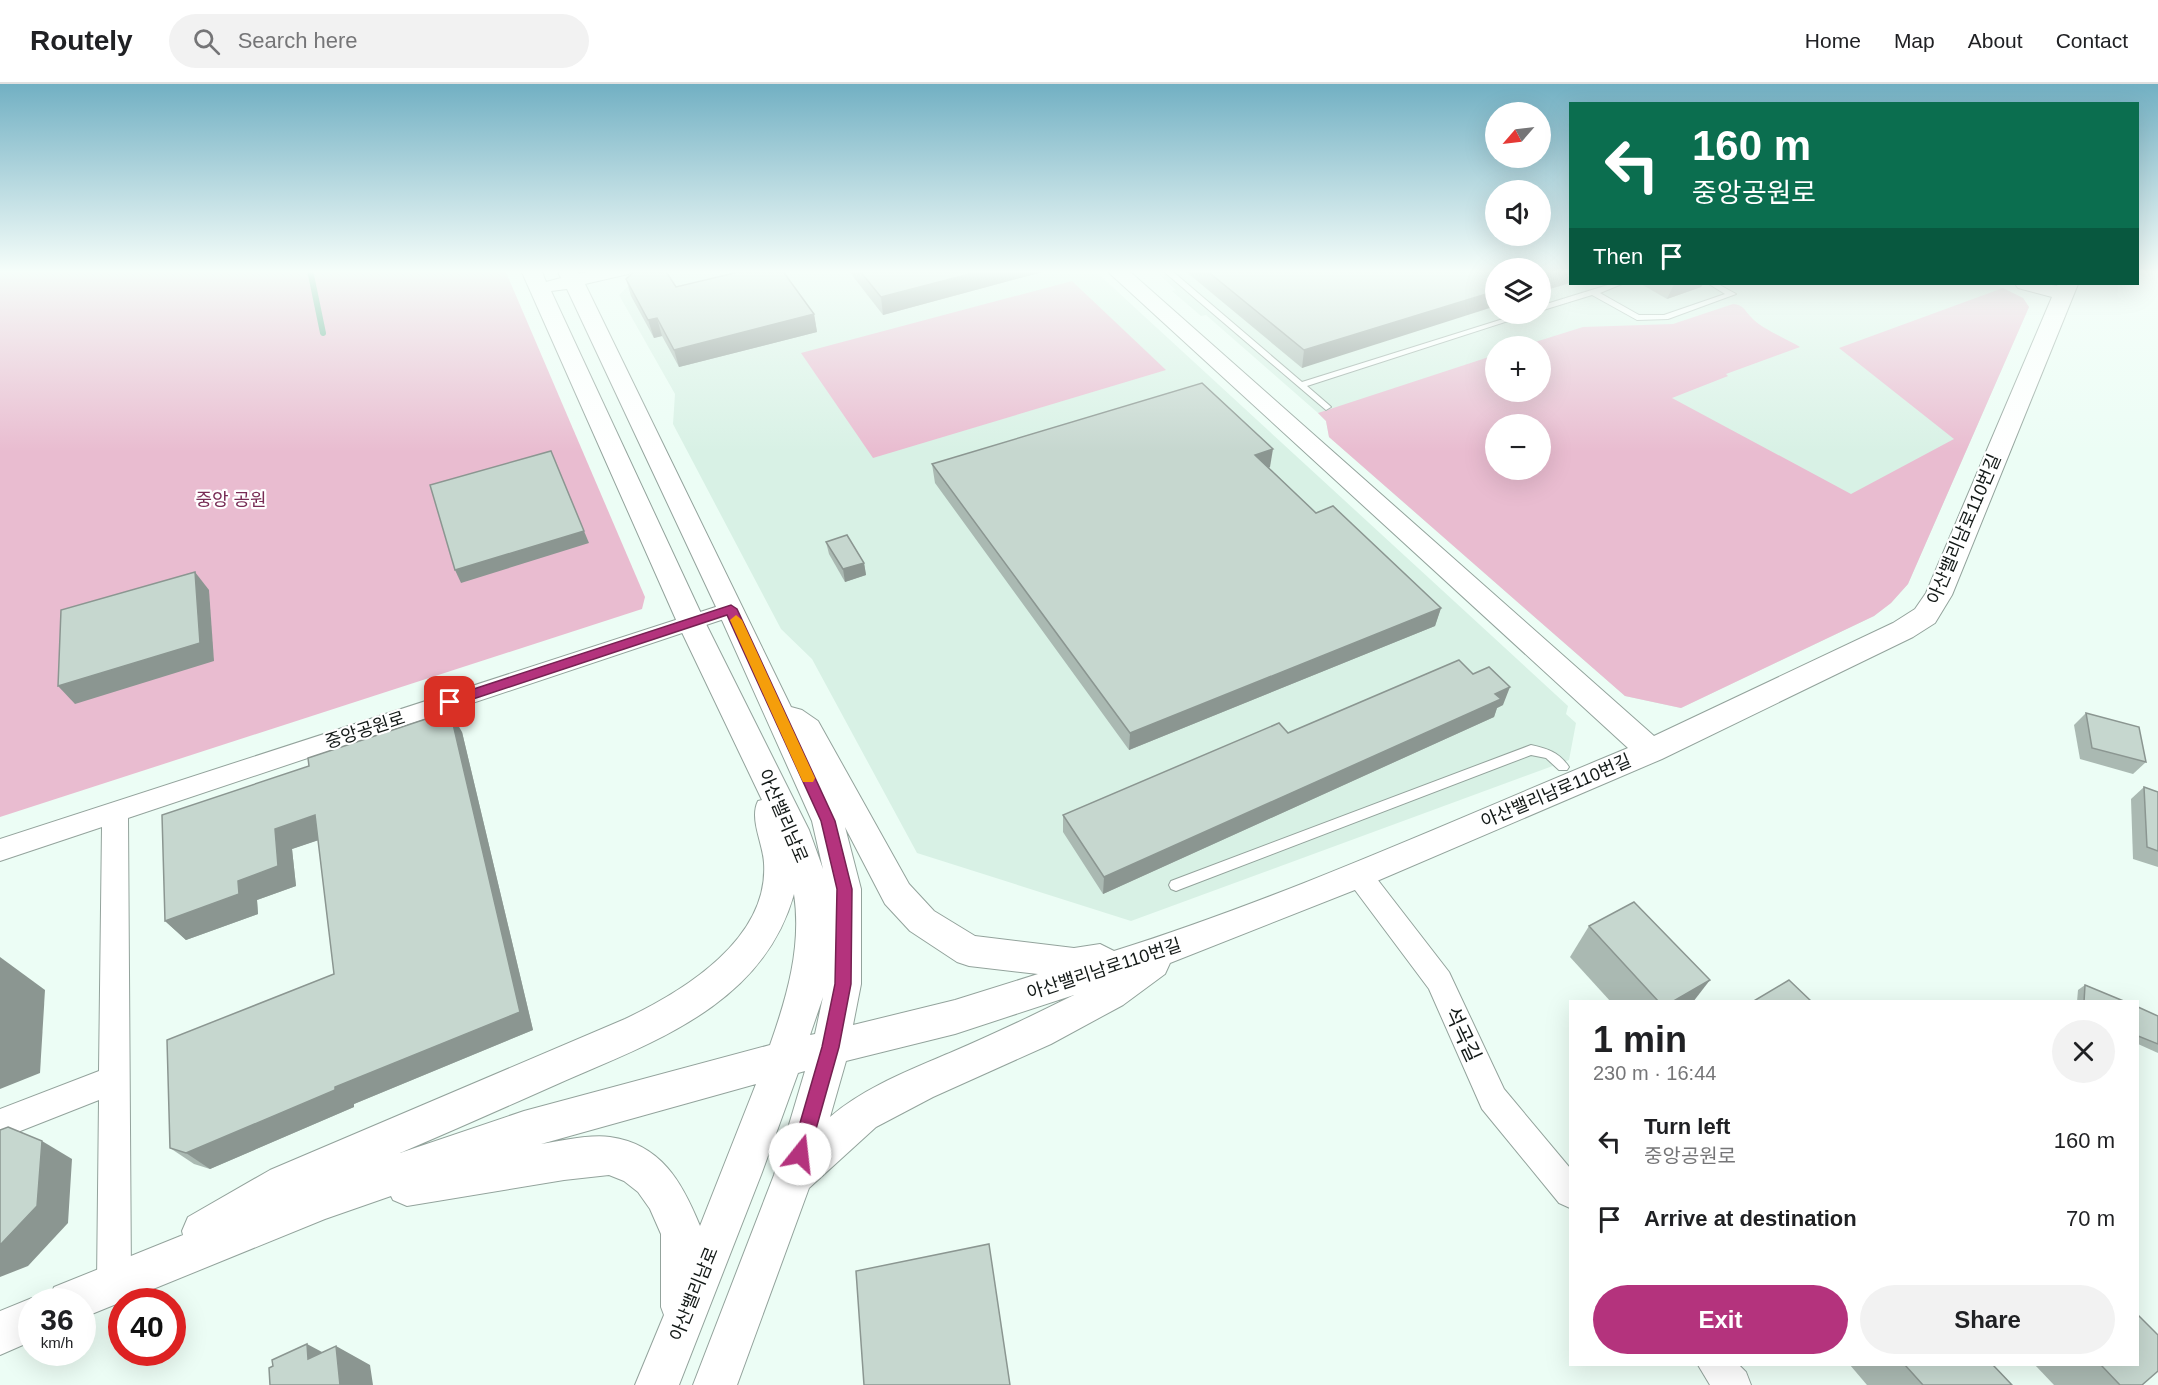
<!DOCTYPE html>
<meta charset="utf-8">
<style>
:root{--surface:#fff;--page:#f2f2f2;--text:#202124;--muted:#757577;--line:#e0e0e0;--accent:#b4337d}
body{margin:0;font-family:Helvetica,"Noto Sans KR",sans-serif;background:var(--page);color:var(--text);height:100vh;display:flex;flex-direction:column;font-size:22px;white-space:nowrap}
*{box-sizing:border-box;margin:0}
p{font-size:20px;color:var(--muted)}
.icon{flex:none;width:33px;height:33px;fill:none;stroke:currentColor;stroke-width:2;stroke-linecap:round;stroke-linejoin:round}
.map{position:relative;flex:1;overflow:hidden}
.sheet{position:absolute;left:1569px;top:916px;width:570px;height:366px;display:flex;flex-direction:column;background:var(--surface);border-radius:0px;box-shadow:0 6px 24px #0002}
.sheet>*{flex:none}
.hud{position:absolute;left:1569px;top:18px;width:570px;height:183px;border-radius:0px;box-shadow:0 6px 24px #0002;background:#0b6e4f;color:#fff;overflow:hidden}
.needle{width:39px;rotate:242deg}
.fabs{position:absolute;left:1485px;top:18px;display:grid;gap:12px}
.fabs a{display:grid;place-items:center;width:66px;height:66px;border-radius:50%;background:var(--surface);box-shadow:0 6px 24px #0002;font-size:30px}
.speed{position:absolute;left:18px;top:1204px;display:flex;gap:12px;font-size:30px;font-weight:700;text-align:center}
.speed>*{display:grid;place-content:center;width:78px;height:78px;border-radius:50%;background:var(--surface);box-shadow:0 6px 24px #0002;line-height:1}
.speed small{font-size:15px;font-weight:400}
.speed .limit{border:9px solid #d22;background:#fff;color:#111}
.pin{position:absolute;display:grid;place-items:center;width:51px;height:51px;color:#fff;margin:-26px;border-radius:12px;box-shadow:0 3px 9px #0006}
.me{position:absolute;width:66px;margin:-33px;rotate:16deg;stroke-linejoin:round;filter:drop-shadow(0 0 4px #0008)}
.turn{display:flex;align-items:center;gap:21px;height:126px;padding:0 24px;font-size:27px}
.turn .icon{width:78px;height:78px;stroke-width:2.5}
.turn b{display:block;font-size:42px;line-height:51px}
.then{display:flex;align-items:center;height:57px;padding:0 24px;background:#0003;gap:12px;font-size:22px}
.round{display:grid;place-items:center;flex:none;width:63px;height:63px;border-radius:32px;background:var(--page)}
.summary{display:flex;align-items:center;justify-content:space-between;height:102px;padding:0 24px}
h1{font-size:36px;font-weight:700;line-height:45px}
.primary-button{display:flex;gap:12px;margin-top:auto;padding:12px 24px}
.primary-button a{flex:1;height:69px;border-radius:36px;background:var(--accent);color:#fff;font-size:24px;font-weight:700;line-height:69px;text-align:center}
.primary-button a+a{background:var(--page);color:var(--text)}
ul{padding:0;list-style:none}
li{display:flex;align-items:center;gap:18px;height:78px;padding:0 24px}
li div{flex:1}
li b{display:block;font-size:22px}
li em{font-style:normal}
header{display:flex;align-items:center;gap:36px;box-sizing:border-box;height:84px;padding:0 30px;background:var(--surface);border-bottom:2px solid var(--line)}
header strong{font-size:28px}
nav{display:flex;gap:33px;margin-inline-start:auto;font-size:21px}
.search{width:420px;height:54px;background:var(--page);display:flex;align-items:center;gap:15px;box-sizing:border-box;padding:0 21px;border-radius:33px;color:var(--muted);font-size:22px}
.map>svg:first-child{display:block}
.built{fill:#d8f1e5;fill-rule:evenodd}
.green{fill:#e9bcd0;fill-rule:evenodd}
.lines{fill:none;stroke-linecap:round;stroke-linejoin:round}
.stream{stroke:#61a98c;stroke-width:6}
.service-casing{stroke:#93a39c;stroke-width:2}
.minor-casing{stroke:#93a39c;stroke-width:2}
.tertiary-casing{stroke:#93a39c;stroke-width:2}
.service{fill:#fff;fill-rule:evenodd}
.minor{fill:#fff;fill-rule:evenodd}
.tertiary{fill:#fff;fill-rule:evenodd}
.wall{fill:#aab9b2}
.shaded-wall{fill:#8b9691}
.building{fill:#c6d7cf;stroke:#8b9691;stroke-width:1.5}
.route{fill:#b4337d;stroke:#752151;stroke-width:1.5}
.slow{fill:#f59e0b}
.labels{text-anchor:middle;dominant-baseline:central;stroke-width:4.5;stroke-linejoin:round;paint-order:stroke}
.park-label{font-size:18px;fill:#782c55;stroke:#fff}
.street-label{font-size:18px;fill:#131917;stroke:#fff}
.near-street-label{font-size:21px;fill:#131917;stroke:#fff}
</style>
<header>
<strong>Routely</strong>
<div class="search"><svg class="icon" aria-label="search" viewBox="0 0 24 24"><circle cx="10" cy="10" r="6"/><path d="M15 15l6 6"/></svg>Search here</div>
<nav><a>Home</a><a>Map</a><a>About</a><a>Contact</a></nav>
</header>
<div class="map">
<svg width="2158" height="1301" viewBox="0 0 2158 1301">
<rect width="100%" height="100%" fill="#ecfdf5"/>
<!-- built -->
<g class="built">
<polygon points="672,186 1094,186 1568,622 1566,630 1576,639 1569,676 1131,837 917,769 812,575 781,545 673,340 675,310 619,211 635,195"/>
<path d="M 1154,186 L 1495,186 L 1496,230 L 1540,230 L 1541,186 L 1570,186 L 1570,200 L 1993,200 L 2023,214 L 2029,223 L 1908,500 L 1891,519 L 1874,532 L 1681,624 L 1625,612 L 1329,353 L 1326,337 L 1318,329 L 1206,231 L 1201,232 L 1172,207 L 1176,206 ZM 1496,262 L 1540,262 L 1540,308 L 1496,308 ZM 1496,340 L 1540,340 L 1540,386 L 1496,386 Z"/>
</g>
<!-- green -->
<g class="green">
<polygon points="0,186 505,186 645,513 642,525 0,733"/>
<polygon points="1072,197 1166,286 873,374 801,269"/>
<path d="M 2003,204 L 2023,214 L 2029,223 L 1908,500 L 1891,519 L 1874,532 L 1681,624 L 1625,612 L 1329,353 L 1326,337 L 1318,329 L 1495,271 L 1496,308 L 1540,308 L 1540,262 L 1522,262 L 1583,243 L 1673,240 L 1733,220 C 1744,221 1744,226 1751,233 C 1760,244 1787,255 1800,263 L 1726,290 L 1728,292 L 1672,314 L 1851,410 L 1954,355 L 1839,264 ZM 1496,340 L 1540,340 L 1540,386 L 1496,386 Z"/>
</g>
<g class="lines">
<!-- stream -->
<polyline class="stream" points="310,186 323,249"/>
<defs>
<g id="service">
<polygon points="1162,186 1171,186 1302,298 1519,230 1530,230 1307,302 1329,321 1331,323 1326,326"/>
<polygon points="1611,200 1622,200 1600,209 1639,231 1664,231 1725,210 1709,200 1718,200 1736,210 1668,235 1637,236 1592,211 1540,227 1540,222"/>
<path d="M 1531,661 C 1548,665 1559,668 1569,683 L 1567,686 L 1559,686 L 1546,674 L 1531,671 L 1181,805 L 1176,807 L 1171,805 L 1169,801 L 1171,797 Z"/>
</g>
<g id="minor">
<polygon points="731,518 739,520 742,525 739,530 128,734 131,1198 126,1210 114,1215 102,1210 97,1198 99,1016 0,1055 0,1025 99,987 102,743 0,777 0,755"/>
<polygon points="1358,779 1367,782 1449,888 1504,1005 1570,1084 1570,1124 1559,1119 1482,1025 1429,905 1349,798 1345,790 1349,782"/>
<polygon points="1698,1281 1739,1281 1746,1288 1751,1301 1710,1301"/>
</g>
<g id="tertiary">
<path d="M 521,186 L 541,186 L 546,198 L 561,194 L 557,186 L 577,186 L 579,190 L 596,186 L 631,186 L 628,190 L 585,200 L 791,623 L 802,626 L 818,637 L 909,800 L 934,827 L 975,852 L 1074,864 L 1100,860 L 1114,867 C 1289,812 1458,734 1628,664 L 1106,186 L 1128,186 L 1654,652 L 1893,539 L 1915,525 L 1926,509 L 2052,213 L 2018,204 L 2015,200 L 2046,200 L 2057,202 L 2058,200 L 2078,200 L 1952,511 L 1935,539 L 1913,553 L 1662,675 L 1370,800 L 1170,879 L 1165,890 L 1123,921 L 1051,960 L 933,1013 L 876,1043 L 809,1104 L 737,1301 L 693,1301 L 774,1091 L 805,987 L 798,989 L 761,1091 L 679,1301 L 635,1301 L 664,1231 L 661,1223 L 661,1150 L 650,1125 L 638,1108 L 624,1097 L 609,1091 L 564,1096 L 407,1122 L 393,1116 L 391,1112 L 325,1135 L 82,1234 L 82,1218 L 48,1218 L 54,1203 L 183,1151 L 182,1147 L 188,1133 L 270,1086 L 625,935 C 684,907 769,855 764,779 C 763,759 749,735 758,717 L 762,716 L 677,538 ZM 567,205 L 717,525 L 812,737 L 823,785 L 809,746 L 705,538 L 551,207 ZM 845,743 L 885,820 L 910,847 L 957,878 L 969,882 L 1038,890 L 955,916 L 853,941 L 861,900 L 861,805 ZM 794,810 C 802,862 787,913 770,961 L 524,1027 L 400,1069 C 454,1046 508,1022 562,998 C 656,957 763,920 794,810 ZM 1074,911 C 1034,931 994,950 952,968 C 910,986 865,1003 830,1033 L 846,977 L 955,950 ZM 823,913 L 815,950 L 810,951 ZM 756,1000 L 700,1142 C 682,1098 661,1060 610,1053 C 591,1050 560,1057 541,1060 Z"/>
<polygon points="32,1214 43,1218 32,1218 32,1257 0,1271 0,1227"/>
</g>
</defs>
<!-- service casing -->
<use href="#service" class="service-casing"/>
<!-- minor casing -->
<use href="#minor" class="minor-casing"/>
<!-- tertiary casing -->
<use href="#tertiary" class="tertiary-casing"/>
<!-- service -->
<use href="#service" class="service"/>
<!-- minor -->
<use href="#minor" class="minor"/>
<!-- tertiary -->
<use href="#tertiary" class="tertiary"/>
</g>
<!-- wall -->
<g class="wall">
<polygon points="848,186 1046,186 1046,187 883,231"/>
<polygon points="1184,186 1496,186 1302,284"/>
<polygon points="626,195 676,203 814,230 817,248 679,283 662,252 654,254 631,212"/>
<polygon points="1641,200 1703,200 1701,203 1667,215"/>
<polygon points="932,380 1270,383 1269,384 1316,429 1441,524 1435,542 1129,666 935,399"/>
<polygon points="826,458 864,479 866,491 845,498 829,470"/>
<polygon points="1503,621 1497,624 1494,633 1103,810 1063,748 1063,731 1288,649"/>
<polygon points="2086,629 2146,678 2133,690 2080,675 2074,641"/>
<polygon points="462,648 533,946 354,1020 354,1023 210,1085 194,1080 170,1064 334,890 318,756 292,765 296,802 257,816 258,830 186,856 165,837"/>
<polygon points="2144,703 2158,708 2158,783 2133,775 2131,715"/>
<polygon points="1589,842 1693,918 1611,918 1570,873"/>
<polygon points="2085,901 2126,918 2077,918 2078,906"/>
<polygon points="2138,923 2158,932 2158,969 2138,960"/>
<polygon points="1850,1281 1993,1281 2012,1301 1867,1301"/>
<polygon points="2035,1281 2138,1281 2142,1301 2054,1301"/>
</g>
<!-- shaded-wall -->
<g class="shaded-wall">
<polygon points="985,186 1046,186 1046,187 883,231 881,213"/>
<polygon points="1561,186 1570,186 1570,199 1540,208 1540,193"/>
<polygon points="1674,200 1703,200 1701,203 1667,215"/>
<polygon points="1496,207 1496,222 1302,284 1304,266"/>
<polygon points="814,230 817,248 679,283 674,266"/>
<polygon points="657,234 662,252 654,254 648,236"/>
<polygon points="1273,365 1270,383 1253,389 1255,371"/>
<polygon points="584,447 589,459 461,499 455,486"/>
<polygon points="864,479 866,491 845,498 843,485"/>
<polygon points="195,488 209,506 214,577 75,620 58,602"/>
<polygon points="1441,524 1435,542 1129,666 1130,649"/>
<polygon points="1510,603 1503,621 1497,624 1494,633 1103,810 1104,793"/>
<polygon points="450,627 462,648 533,946 354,1020 354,1023 210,1085 186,1069 335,1003"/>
<polygon points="315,731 331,752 292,765 296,802 257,816 258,830 186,856 165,837 238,797 275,745"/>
<polygon points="0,873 45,906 40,989 0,1005"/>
<polygon points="1710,896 1693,918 1672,918"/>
<polygon points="42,1057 72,1075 68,1139 28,1182 0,1193 0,1161"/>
<polygon points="307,1260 337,1276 336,1262 370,1281 373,1301 340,1301 308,1275"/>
</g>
<!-- building -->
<g class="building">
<polygon points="636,186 665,186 676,203 747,186 782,186 814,230 674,266 657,234 648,236 626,195"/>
<polygon points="859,186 985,186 881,213"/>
<polygon points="1206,186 1496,186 1496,207 1304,266"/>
<polygon points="1540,186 1561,186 1540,193"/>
<polygon points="1202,299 1273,365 1255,371 1316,429 1333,422 1441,524 1130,649 932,380"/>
<polygon points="551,367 584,447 455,486 430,401"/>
<polygon points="847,451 864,479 843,485 826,458"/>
<polygon points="195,488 200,559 58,602 61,526"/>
<polygon points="1459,576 1473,590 1489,583 1510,603 1495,610 1501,615 1104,793 1063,731 1279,639 1288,649"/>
<polygon points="450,627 520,928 335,1003 335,1006 186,1069 170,1064 167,956 334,890 315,731 275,745 278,782 238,797 239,810 165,837 162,731 309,682 308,674"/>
<polygon points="2086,629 2139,643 2146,678 2092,664"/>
<polygon points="2144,703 2158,708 2158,767 2147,763"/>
<polygon points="1634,818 1710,896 1672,918 1659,918 1589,842"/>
<polygon points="1789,896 1812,918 1752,918"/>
<polygon points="2085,901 2126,918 2084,918"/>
<polygon points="2138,923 2158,932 2158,960 2138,952"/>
<polygon points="8,1043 42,1057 37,1122 0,1161 0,1046"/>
<polygon points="989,1160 1010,1301 864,1301 856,1187"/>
<polygon points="2138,1231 2158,1251 2158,1287 2142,1301 2120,1301 2101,1281 2138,1281"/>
<polygon points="307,1260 308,1275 336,1262 340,1301 270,1301 269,1284 273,1282 272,1276"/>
<polygon points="1905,1281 1993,1281 2012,1301 1923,1301"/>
</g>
<!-- sky -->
<linearGradient id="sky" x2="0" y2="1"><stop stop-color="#72b0c3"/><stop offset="0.51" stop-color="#f6fefa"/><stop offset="1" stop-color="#f6fefa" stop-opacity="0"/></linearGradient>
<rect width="2158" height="368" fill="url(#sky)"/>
<!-- route -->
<polygon class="route" points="731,521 737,525 835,737 852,805 851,900 839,963 809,1070 807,1076 800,1079 794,1076 791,1070 822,963 835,900 837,805 821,737 727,531 455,621 450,622 444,618 446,614"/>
<!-- slow -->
<polygon class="slow" points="736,531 742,536 815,694 813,698 803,698 801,694 730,536"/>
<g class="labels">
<!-- park labels -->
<g class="park-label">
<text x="231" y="416">중앙 공원</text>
</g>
<!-- street labels -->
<g class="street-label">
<text transform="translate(1964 445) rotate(-67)">아산밸리남로110번길</text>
<text transform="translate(365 646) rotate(-18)">중앙공원로</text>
<text transform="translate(1556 707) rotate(-23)">아산밸리남로110번길</text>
<text transform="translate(783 732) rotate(67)">아산밸리남로</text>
<text transform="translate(1104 885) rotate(-18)">아산밸리남로110번길</text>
<text transform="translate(694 1210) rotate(-68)">아산밸리남로</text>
</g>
<!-- near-street labels -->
<g class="near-street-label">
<text transform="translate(1463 950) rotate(65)">석곡길</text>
</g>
</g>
</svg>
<div class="fabs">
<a><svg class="needle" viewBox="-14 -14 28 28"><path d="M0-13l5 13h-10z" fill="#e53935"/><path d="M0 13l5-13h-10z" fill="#757577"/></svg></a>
<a><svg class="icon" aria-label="sound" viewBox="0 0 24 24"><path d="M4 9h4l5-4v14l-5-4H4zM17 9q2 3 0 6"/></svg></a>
<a><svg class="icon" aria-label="layers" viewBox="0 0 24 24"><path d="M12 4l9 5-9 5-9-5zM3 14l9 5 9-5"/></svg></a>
<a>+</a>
<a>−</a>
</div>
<div class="speed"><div>36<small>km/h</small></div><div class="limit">40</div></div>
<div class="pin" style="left:450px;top:618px;background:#d93025"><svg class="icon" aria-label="arrive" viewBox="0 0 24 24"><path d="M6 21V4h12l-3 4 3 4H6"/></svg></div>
<svg class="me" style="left:800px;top:1070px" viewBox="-20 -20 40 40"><circle r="19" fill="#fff"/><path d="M0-13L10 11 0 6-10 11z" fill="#b4337d"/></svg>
<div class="hud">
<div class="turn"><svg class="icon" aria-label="left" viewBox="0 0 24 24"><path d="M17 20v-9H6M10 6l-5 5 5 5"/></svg><div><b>160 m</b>중앙공원로</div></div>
<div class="then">Then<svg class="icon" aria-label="arrive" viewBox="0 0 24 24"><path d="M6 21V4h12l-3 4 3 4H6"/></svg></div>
</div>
<section class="sheet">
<div class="summary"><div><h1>1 min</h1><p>230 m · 16:44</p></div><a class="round"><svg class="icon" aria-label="close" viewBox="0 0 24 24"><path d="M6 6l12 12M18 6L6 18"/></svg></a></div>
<ul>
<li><svg class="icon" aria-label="left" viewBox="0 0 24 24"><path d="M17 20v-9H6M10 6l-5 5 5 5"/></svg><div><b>Turn left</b><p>중앙공원로</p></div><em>160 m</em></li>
<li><svg class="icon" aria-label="arrive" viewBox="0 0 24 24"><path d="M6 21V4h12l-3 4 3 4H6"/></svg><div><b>Arrive at destination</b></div><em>70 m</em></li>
</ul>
<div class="primary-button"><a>Exit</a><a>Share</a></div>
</section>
</div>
